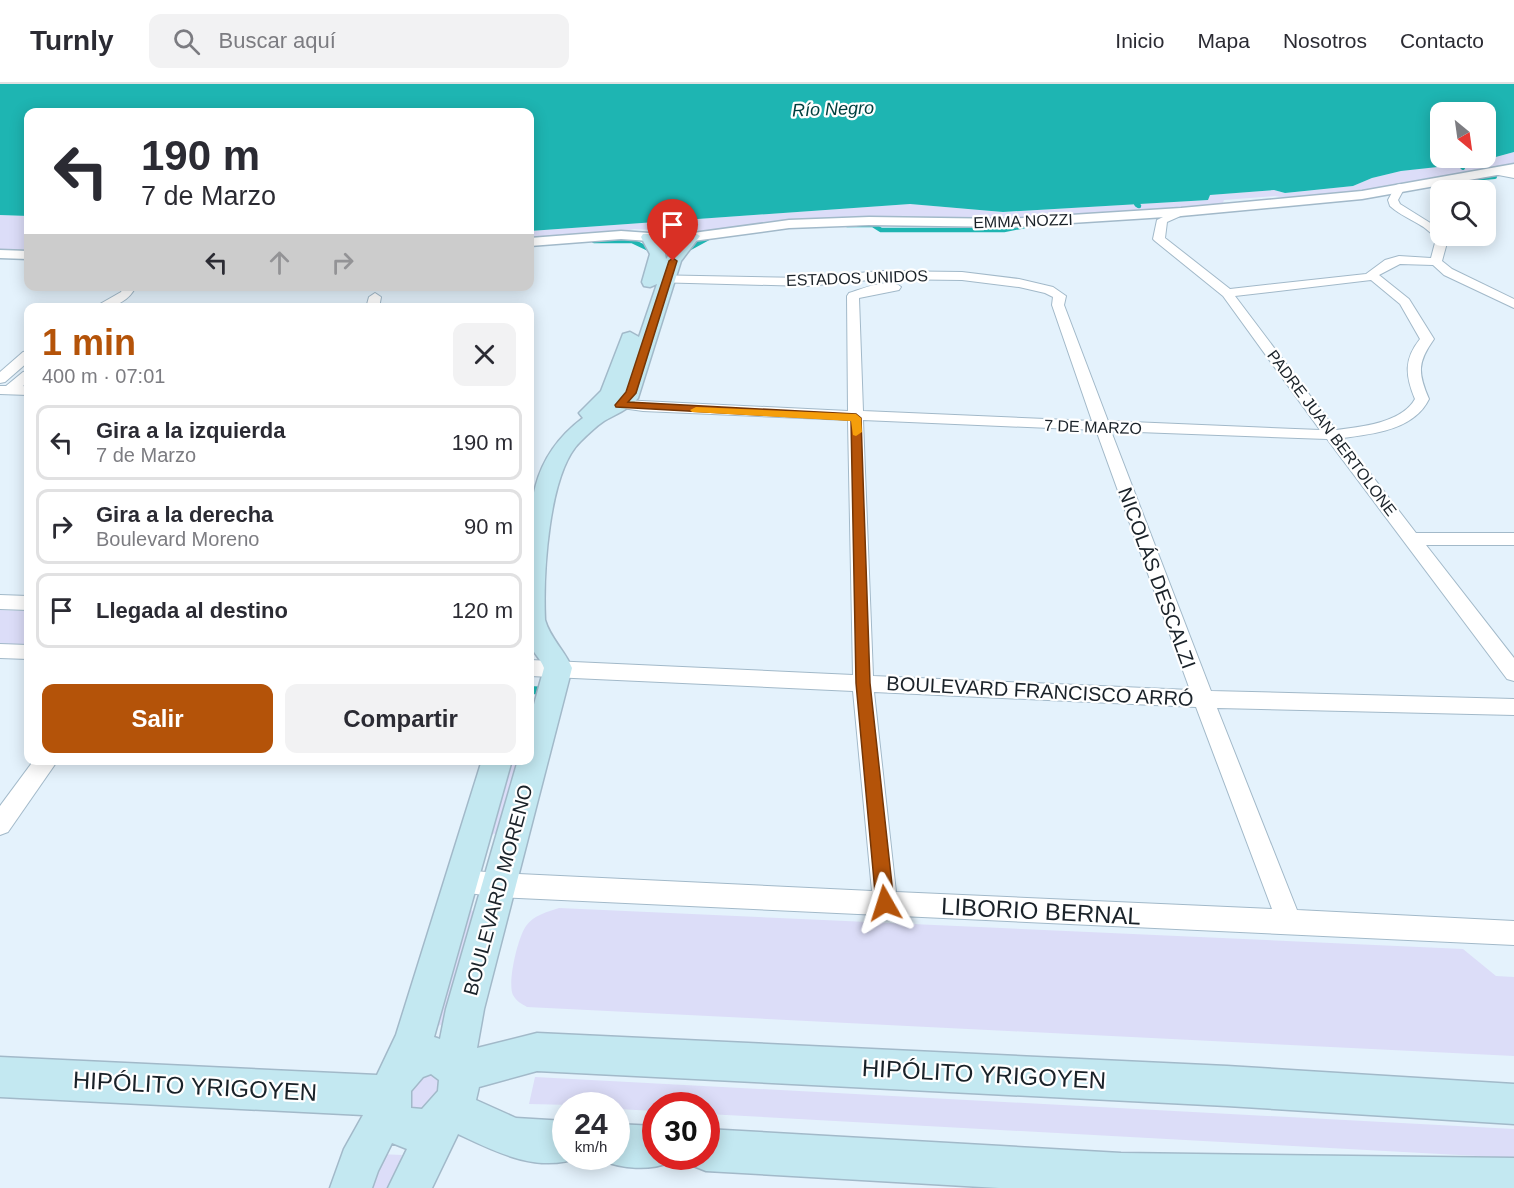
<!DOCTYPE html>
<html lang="es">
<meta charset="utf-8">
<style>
:root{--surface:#fff;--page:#f2f2f3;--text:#2b2b33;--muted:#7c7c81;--line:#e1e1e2;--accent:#b45309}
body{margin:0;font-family:Helvetica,sans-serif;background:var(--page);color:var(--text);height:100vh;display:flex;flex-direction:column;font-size:22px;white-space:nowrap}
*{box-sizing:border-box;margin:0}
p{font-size:20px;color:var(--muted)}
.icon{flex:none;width:33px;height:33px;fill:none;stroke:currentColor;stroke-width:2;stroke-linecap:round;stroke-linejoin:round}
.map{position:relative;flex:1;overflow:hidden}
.drawer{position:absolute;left:24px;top:219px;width:510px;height:462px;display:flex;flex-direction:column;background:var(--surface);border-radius:12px;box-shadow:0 3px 15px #0003}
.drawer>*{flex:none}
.hud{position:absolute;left:24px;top:24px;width:510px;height:183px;border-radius:12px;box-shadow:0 3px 15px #0003;background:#fff;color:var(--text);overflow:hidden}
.needle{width:39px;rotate:151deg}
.tools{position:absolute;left:1430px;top:18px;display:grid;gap:12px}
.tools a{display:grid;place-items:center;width:66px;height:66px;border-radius:12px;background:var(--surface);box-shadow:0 3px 15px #0003;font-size:30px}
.speed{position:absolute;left:552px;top:1008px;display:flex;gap:12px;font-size:30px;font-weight:700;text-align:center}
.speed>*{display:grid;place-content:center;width:78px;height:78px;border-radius:50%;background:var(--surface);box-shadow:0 3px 15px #0003;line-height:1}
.speed small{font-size:15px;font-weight:400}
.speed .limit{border:9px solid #d22;background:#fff;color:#111}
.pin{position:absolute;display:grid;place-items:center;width:51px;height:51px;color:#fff;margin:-62px -26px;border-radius:50% 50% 50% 0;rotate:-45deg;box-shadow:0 0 6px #0007}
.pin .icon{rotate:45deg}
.me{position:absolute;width:66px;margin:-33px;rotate:354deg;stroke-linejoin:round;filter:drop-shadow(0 0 4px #0008)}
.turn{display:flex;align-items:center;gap:21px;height:126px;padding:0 18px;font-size:27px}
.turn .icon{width:78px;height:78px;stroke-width:2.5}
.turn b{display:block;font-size:42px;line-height:51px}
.lanes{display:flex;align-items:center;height:57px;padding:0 18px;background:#0003;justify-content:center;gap:30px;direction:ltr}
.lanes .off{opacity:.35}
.round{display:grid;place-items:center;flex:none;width:63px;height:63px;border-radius:12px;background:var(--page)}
.overview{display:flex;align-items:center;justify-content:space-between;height:102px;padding:0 18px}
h1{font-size:36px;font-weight:700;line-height:45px;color:var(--accent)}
.cta{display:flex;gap:12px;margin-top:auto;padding:12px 18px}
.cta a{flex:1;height:69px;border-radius:12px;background:var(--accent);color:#fff;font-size:24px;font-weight:700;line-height:69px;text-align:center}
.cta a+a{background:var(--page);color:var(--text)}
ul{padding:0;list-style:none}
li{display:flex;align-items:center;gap:18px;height:75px;margin:0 12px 9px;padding:0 6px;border:3px solid var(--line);border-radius:12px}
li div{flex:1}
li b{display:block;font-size:22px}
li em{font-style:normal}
header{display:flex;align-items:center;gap:36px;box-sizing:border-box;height:84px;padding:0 30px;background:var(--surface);border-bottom:2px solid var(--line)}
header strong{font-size:28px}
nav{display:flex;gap:33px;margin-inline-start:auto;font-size:21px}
.search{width:420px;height:54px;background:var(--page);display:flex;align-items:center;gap:15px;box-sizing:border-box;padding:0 21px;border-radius:12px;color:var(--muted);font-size:22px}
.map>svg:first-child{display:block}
.green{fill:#dcddf8}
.water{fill:#1eb5b2;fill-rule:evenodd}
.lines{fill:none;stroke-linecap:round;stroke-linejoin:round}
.stream-far2{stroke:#1eb5b2;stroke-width:4}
.stream-far1{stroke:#1eb5b2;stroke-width:4.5}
.stream{stroke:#1eb5b2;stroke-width:8}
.minor-casing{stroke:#a2b9c9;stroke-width:2}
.tertiary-casing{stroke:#a2b9c9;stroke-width:3}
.secondary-casing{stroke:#a2b9c9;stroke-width:3}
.minor{fill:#fff;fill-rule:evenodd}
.tertiary{fill:#fff;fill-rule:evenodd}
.secondary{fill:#c3e8f1;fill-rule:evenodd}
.route{fill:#b45309;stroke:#753606;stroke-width:1.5}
.slow{fill:#f59e0b}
.labels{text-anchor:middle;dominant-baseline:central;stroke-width:4.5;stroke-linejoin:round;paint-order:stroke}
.far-street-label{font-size:16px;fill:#1a2229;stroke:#fff}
.far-water-label{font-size:18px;font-style:italic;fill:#00403f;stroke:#fff}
.street-label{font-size:20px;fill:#1a2229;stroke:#fff}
.near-street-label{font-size:24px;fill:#1a2229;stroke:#fff}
</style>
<header>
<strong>Turnly</strong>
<div class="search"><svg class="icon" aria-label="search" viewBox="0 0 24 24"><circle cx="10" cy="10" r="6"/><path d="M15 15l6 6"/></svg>Buscar aquí</div>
<nav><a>Inicio</a><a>Mapa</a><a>Nosotros</a><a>Contacto</a></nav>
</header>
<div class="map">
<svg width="1514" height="1104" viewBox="0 0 1514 1104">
<rect width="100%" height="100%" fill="#e4f2fc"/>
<!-- green -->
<g class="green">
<polygon points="1514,68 1514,80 1487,87 1435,93 1357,109 1291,115 1275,112 1224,116 1222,121 1008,136 865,135 705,148 689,145 673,147 634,145 618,149 530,156 530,147 910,120 1003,128 1207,116 1209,111 1274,106 1285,109 1353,102 1372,94 1401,87 1490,75"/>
<polygon points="0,131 28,132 28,166 23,168 0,168"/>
<polygon points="0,526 28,527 28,561 0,560"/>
<polygon points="506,677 519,677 499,748 489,752"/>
<path d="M 559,824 L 1463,865 L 1496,892 L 1514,893 L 1514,972 L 527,923 C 522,920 516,917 513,911 C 507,899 518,853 526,842 C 534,831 547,828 559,824 Z"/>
<polygon points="471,826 477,829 446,939 438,942 432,939 464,830"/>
<polygon points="439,984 447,1012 412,1033 404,1000"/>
<polygon points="535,993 1514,1045 1514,1074 707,1030 706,1022 656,1022 655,1027 617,1025 616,1022 529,1020"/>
<polygon points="380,1070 402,1071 392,1104 369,1104"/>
</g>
<!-- water -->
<path class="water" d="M 0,0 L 1514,0 L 1514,68 L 1474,79 L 1401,87 L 1372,94 L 1353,102 L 1285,109 L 1274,106 L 1210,111 L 1208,116 L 1003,128 L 910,120 L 530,147 L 530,28 L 28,28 L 28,132 L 0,131 ZM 1440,28 L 1485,28 L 1485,74 L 1440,74 Z"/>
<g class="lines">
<!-- stream-far2 -->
<g class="stream-far2">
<polyline points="1460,81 1463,84"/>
<polyline points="1463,96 1495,93"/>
<polyline points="1136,120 1139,122"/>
</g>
<!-- stream-far1 -->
<g class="stream-far1">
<polyline points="1137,121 1139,122"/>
<polyline points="847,141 873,141 881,146 1004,146 1025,142"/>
<polyline points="594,157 632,157 651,166"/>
<polyline points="690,164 712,152"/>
</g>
<!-- stream -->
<polyline class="stream" points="530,606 547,607"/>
<defs>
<g id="minor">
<polygon points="1497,85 1514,88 1514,94 1493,90 1492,88"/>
<path d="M 1400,100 L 1405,103 L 1398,116 L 1400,120 L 1440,145 L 1440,152 L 1445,152 L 1448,155 L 1442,177 L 1452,185 L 1514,215 L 1514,224 L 1444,191 L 1433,181 L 1400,180 L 1379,191 L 1409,215 L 1434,255 C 1417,279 1418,289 1429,315 C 1414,346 1373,350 1343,354 L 1416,449 L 1514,449 L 1514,461 L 1426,461 L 1514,574 L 1514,597 L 1507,595 L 1327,355 L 1111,347 L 1211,607 L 1514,615 L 1514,631 L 1217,624 L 1297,826 L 1514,837 L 1514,861 L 499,813 L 461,808 L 452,805 L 449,797 L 452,789 L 461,786 L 499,789 L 872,807 L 853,607 L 530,592 L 530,576 L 853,591 L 848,336 L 643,327 L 601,321 L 599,318 L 601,315 L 848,327 L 847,212 L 849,209 C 862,205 890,193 901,203 L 899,206 L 859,214 L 863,327 L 1092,337 L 1052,221 L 1053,213 L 1045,209 L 1019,203 L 962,196 L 880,195 L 807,202 L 652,198 L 646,194 L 648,191 L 807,194 L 880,187 L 962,188 L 1019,195 L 1053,203 L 1066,212 L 1064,221 L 1108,337 L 1320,346 L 1223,212 L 1155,157 L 1153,155 L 1157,136 L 1177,126 L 1185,126 L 1185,130 L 1167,138 L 1165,154 L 1230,205 L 1366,190 L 1385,176 L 1399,172 L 1431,174 L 1436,155 C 1425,139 1404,135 1390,122 L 1388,116 L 1396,101 ZM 1371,196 L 1400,220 L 1420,255 C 1404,275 1405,291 1415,315 C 1402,339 1360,343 1336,346 L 1235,212 ZM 863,336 L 1096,346 L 1190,606 L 873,592 ZM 874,608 L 1196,623 L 1272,825 L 896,808 Z"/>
<path d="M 124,202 L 136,202 C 128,220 111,224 93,224 L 121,208 Z"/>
<polygon points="375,209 381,213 379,224 366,224 369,213"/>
<polygon points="28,267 28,278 5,298 0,299 0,288 23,268"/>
<polygon points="28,287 28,298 23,302 28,303 28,311 0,310 0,302 6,302 23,288"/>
<polygon points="0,511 28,512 28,526 0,525"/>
<polygon points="0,560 28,561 28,575 0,574"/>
<polygon points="34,676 58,676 8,748 0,751 0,722"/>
</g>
<g id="tertiary">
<polygon points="1514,80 1514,88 1362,115 1181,132 1010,143 869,141 789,144 678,159 621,155 530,162 530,154 621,147 678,151 789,136 869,133 1010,135 1181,124 1362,107"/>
<polygon points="0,166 28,167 28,175 0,174"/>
</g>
<g id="secondary">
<path d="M 692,147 L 700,152 L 681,177 L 638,314 C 630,325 616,330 604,337 C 595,343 587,351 580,358 C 548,389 543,492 545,536 C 550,554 565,567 572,584 L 484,925 L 477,964 L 537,949 L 1227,982 L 1514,1000 L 1514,1040 L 1227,1022 L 537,987 L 479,1003 L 476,1016 L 516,1034 L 566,1037 L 566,1072 L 581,1073 C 538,1090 496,1068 458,1050 L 432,1104 L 388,1104 L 407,1065 L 392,1059 L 378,1087 L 372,1104 L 330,1104 L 344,1065 L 363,1031 L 0,1013 L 0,973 L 377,991 L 396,951 L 482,676 L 512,676 L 434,953 L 440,955 L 446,925 L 518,676 L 530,676 L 530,635 L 544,584 C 541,575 533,569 530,560 C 526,550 530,518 530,505 C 530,436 522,380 583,334 L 579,329 L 601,307 L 623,250 L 630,248 L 639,253 L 657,200 L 650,203 L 644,202 L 642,198 L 650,170 L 641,153 L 643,150 L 655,150 L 664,164 L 666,175 L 686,149 ZM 431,990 L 439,996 L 438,1007 L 422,1025 L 411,1024 L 411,1007 L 423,993 Z"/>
<path d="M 616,1040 L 656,1042 L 656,1072 L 673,1072 L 671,1078 C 649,1087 623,1085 601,1076 L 600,1072 L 616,1072 Z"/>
<polygon points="706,1045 1121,1069 1514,1074 1514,1104 999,1104 706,1087 691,1081 688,1072 706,1072"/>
</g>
</defs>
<!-- minor casing -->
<use href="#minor" class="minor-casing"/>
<!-- tertiary casing -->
<use href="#tertiary" class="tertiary-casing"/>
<!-- secondary casing -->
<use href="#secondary" class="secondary-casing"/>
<!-- minor -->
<use href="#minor" class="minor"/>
<!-- tertiary -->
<use href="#tertiary" class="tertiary"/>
<!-- secondary -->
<use href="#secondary" class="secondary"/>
</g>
<!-- route -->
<polygon class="route" points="673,174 677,177 636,309 628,318 856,330 861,334 870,599 894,819 891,824 885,827 879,824 876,819 856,599 851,336 616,323 615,321 626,308 669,177"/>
<!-- slow -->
<polygon class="slow" points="696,323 856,330 861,334 862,348 856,352 853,351 851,337 692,328 690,326"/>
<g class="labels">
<!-- far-street labels -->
<g class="far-street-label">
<text transform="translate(1023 137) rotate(-2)">EMMA NOZZI</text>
<text transform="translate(857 194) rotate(-2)">ESTADOS UNIDOS</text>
<text transform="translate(1093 343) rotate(2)">7 DE MARZO</text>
<text transform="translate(1332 349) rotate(53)">PADRE JUAN BERTOLONE</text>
</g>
<!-- far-water labels -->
<g class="far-water-label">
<text transform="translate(833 25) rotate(-2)">Río Negro</text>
</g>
<!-- street labels -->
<g class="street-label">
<text transform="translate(1157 494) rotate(70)">NICOLÁS DESCALZI</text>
<text transform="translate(1040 607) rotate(3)">BOULEVARD FRANCISCO ARRÓ</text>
<text transform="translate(498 806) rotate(-75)">BOULEVARD MORENO</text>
</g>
<!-- near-street labels -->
<g class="near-street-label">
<text transform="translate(1041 827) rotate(3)">LIBORIO BERNAL</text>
<text transform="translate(984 990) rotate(3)">HIPÓLITO YRIGOYEN</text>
<text transform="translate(195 1002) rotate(3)">HIPÓLITO YRIGOYEN</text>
</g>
</g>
</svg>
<div class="tools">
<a><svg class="needle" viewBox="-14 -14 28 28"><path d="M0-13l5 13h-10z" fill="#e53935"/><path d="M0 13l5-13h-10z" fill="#7c7c81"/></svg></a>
<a><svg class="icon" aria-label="search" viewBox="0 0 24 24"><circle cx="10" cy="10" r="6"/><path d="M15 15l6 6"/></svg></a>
</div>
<div class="speed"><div>24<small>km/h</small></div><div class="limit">30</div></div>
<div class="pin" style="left:673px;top:177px;background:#d93025"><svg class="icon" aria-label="arrive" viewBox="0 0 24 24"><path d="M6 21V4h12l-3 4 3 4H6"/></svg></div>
<svg class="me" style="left:885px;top:819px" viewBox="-20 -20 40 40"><path d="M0-17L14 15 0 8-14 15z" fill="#b45309" stroke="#fff" stroke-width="4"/></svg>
<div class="hud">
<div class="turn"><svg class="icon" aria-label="left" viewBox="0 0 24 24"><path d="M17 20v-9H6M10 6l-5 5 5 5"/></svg><div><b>190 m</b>7 de Marzo</div></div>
<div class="lanes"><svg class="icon" aria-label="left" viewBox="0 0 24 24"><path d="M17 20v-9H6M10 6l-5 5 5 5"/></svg><svg class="icon off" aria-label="ahead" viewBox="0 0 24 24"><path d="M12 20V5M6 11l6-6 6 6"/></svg><svg class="icon off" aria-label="right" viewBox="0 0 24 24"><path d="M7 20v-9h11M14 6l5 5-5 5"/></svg></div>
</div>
<section class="drawer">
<div class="overview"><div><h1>1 min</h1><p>400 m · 07:01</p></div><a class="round"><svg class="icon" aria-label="close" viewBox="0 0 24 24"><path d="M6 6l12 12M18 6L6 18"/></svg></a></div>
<ul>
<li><svg class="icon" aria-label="left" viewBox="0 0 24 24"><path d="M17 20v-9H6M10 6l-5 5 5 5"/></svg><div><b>Gira a la izquierda</b><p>7 de Marzo</p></div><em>190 m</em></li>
<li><svg class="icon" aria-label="right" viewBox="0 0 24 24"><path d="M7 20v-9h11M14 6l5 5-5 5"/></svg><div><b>Gira a la derecha</b><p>Boulevard Moreno</p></div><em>90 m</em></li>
<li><svg class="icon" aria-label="arrive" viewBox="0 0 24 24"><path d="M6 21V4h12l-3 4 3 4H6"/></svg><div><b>Llegada al destino</b></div><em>120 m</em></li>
</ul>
<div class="cta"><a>Salir</a><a>Compartir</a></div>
</section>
</div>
